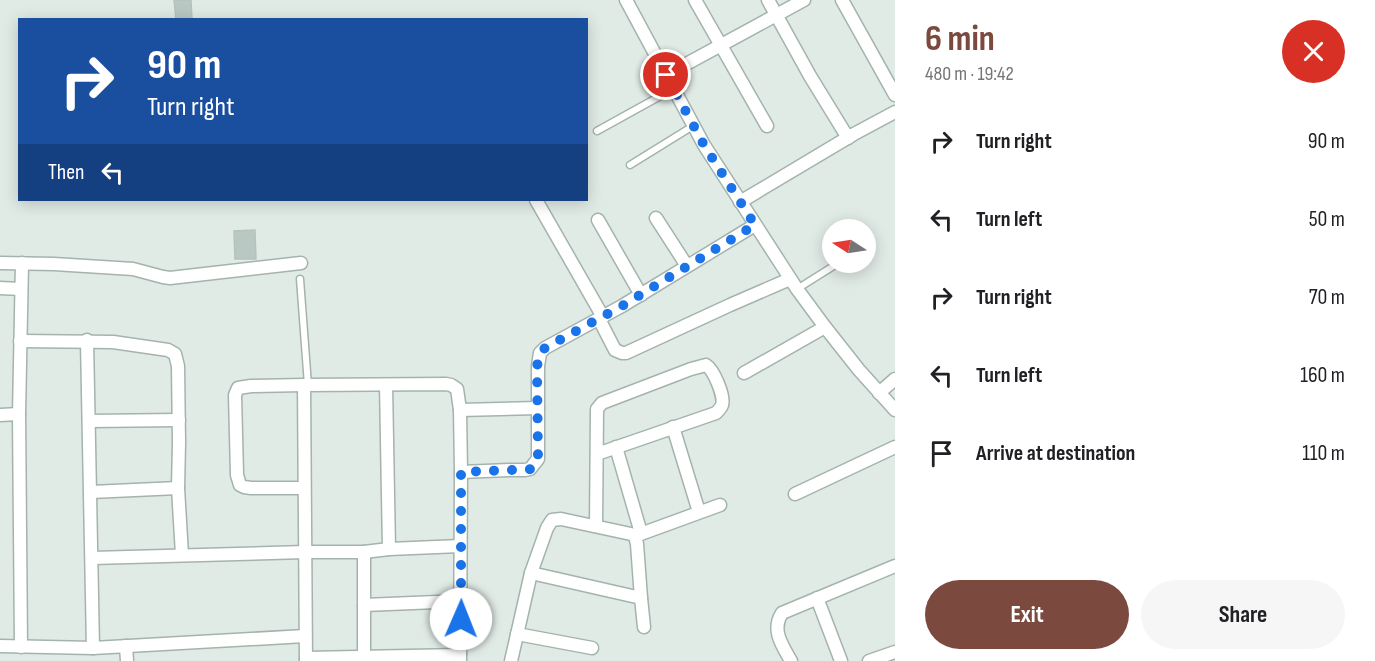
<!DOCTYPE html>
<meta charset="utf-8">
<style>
:root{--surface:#fff;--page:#f6f6f6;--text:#202124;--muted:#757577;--accent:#7c493e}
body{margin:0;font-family:"Sofia Sans Condensed",sans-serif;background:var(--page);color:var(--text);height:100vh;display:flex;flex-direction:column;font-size:22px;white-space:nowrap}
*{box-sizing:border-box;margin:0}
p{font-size:20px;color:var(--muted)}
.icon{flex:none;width:33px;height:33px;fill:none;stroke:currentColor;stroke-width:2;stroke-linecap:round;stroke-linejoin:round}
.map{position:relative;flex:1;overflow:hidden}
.sheet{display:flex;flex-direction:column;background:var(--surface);width:480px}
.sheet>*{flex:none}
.hud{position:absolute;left:18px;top:18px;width:570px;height:183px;border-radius:0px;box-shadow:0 3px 15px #0003;background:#1a4fa0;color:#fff;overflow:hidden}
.needle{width:39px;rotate:282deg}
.fabs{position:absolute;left:822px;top:219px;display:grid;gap:12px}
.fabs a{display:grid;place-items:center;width:54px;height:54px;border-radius:50%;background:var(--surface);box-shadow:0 3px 15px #0003;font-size:30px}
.pin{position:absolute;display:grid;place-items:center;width:51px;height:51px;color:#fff;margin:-26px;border:3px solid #fff;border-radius:50%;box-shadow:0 2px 6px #0007}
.me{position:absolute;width:66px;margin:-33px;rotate:1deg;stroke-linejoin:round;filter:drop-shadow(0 0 4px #0008)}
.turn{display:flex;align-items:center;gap:21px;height:126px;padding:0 30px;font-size:27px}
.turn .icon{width:78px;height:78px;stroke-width:2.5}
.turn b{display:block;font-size:42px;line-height:51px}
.then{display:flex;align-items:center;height:57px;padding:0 30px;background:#0003;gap:12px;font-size:22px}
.round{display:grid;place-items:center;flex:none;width:63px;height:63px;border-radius:32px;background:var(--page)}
.head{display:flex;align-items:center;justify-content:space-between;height:102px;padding:0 30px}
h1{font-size:36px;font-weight:700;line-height:45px;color:var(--accent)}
.button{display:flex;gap:12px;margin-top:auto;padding:12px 30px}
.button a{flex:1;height:69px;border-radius:36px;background:var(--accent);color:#fff;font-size:24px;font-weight:700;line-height:69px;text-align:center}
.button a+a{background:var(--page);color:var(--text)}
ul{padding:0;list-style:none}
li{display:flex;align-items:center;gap:18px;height:78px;padding:0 30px}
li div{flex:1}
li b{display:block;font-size:22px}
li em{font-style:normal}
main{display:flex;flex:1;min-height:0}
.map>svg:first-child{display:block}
.building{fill:#b9c8c2;stroke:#b4c4bc;stroke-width:1.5}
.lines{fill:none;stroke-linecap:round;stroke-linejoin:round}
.lane-casing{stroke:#a4b3ad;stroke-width:9}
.street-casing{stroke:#a4b3ad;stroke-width:15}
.lane{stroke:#fff;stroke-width:6}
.street{stroke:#fff;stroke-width:12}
.route{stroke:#1a73e8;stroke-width:10;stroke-dasharray:0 18}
</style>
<main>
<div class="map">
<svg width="895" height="661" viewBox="0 0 895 661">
<rect width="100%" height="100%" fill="#e1ebe6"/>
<!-- building -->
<g class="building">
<polygon points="174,0 191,0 192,20 176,20"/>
<polygon points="255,230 256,259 235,259 234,231"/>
</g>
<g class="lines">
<defs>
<g id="lane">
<polyline points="597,131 673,89"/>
<polyline points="630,165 693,126"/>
<polyline points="300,279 308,385"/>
<polyline points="797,289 840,262"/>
</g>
<g id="street">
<polyline points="626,0 704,145 797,289 825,327 859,370 895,410"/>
<polyline points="695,0 767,126"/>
<polyline points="768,0 810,76 848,138"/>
<polyline points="842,0 895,95"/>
<polyline points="666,75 804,0"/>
<polyline points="536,200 603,317"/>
<polyline points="740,202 854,134 895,112"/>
<polyline points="656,218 687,266"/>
<polyline points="598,220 641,295"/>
<polyline points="0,263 54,264 133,269 163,277 170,278 301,263"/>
<polyline points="0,288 21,289"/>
<polyline points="599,319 615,350 622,353 626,353 730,305 790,279"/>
<polyline points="87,340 93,648"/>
<polyline points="20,341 113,342 168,350 175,354 178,366 179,443 178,488 182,555"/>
<polyline points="744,373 825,327"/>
<polyline points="304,385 251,386 238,388 235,395 237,475 240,485 244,487 251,488 304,488"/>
<polyline points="386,385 389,549"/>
<polyline points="879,393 895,379"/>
<polyline points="460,410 538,408"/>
<polyline points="0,415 19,414"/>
<polyline points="89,421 179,420"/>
<polyline points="673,427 699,512"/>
<polyline points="616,447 641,533"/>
<polyline points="461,472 509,470 525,470 530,469 538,459 538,366 540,353 545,348 622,306 755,225"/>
<polyline points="91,492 178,488"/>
<polyline points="795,494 895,447"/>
<path d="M 596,526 L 597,409 L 602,403 L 691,369 L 706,365 C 714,370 725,397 722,405 C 721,408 718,411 716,413 L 597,454"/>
<polyline points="635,536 637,544 641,598"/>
<polyline points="364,552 364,661"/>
<polyline points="92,558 305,552 364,552 389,549 460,546"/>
<polyline points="531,573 641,598 644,627"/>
<polyline points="817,598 841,661"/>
<polyline points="364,605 461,601"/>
<polyline points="517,634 592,648"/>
<polyline points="0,646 93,648 305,636"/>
<polyline points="126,646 127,661"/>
<polyline points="21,647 19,414 22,263"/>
<polyline points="306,658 460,655"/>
<polyline points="306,661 304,385 446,384 451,385 457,389 460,410 461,472 460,661"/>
<polyline points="511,661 531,573 547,528 552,520 561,519 631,534 635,536 720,505"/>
<path d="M 791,661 C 782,645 771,630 782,613 L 895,566"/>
<polyline points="869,661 895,652"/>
</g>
</defs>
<!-- lane casing -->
<use href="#lane" class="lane-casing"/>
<!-- street casing -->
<use href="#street" class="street-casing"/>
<!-- lane -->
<use href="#lane" class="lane"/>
<!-- street -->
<use href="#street" class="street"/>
</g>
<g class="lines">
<!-- route -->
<polyline class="route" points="461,619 461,472 509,470 525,470 531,469 535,464 538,459 537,366 540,353 545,348 622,306 755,225 704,145 666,75"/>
</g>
</svg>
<div class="fabs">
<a><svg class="needle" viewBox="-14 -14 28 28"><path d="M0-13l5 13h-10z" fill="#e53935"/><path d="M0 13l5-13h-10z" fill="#757577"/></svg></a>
</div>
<div class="pin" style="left:666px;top:75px;background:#d93025"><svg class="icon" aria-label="arrive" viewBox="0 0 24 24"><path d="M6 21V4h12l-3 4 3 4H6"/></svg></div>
<svg class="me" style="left:461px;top:619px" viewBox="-20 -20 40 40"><circle r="19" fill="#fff"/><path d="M0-13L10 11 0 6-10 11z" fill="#1a73e8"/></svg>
<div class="hud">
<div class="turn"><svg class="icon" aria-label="right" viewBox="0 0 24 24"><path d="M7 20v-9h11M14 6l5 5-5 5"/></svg><div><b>90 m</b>Turn right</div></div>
<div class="then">Then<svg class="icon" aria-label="left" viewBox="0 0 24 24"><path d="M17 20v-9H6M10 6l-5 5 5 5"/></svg></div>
</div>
</div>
<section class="sheet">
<div class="head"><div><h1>6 min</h1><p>480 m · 19:42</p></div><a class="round" style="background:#d93025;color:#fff"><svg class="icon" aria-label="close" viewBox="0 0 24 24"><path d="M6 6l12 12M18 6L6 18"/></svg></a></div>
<ul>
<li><svg class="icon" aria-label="right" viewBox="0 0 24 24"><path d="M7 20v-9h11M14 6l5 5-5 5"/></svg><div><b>Turn right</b></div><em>90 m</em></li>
<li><svg class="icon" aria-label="left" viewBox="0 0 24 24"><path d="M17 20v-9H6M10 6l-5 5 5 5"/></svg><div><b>Turn left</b></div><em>50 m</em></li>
<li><svg class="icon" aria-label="right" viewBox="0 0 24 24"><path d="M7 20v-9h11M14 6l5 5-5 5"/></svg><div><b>Turn right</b></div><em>70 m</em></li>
<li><svg class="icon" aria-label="left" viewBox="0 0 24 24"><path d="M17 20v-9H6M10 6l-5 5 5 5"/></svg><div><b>Turn left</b></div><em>160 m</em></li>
<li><svg class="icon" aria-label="arrive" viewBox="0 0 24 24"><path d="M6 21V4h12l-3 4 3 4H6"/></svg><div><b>Arrive at destination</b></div><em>110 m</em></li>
</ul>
<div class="button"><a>Exit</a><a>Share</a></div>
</section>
</main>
